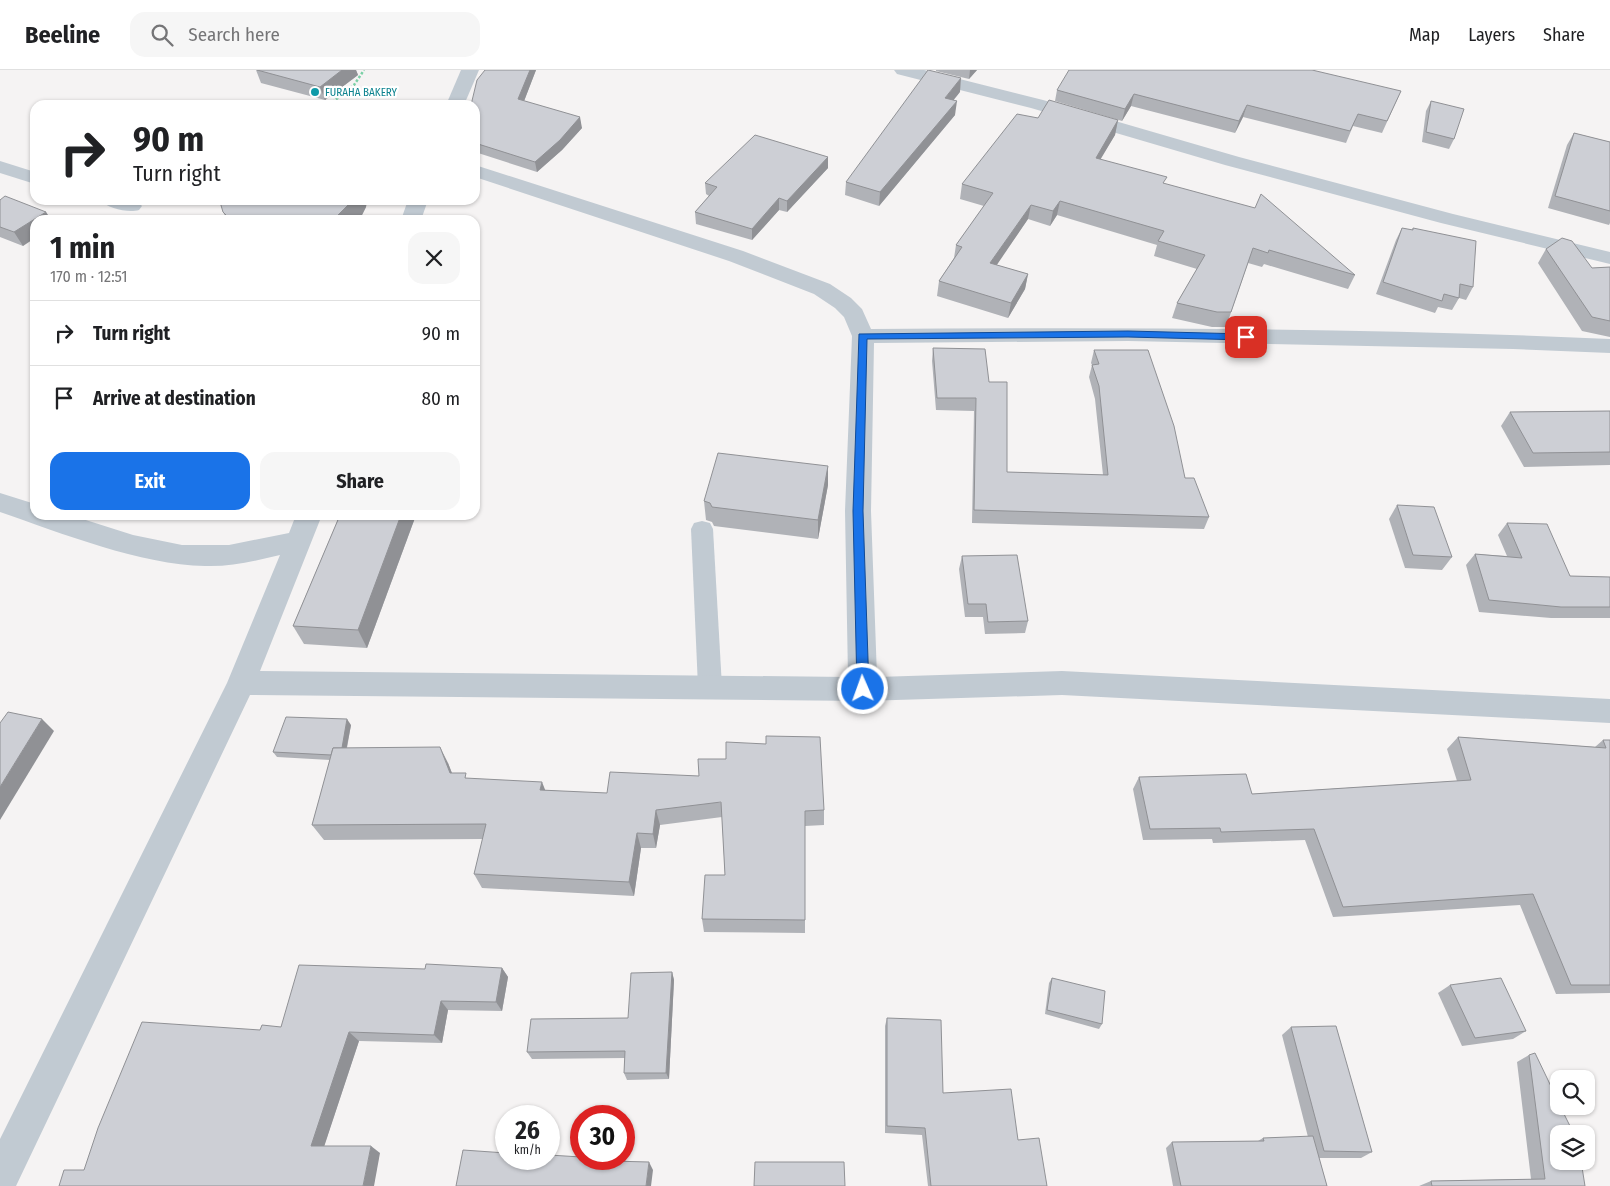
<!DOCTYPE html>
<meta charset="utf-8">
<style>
:root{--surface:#fff;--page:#f6f6f6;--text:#202124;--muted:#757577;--line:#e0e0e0;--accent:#1a73e8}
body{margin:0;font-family:"Fira Sans Condensed",sans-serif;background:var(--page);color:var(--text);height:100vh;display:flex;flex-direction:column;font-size:19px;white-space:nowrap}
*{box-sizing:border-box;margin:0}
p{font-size:16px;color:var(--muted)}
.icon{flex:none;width:28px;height:28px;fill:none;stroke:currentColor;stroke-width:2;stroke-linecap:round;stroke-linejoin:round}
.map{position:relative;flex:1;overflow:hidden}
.sheet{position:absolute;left:30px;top:145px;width:450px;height:305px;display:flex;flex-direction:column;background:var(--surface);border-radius:15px;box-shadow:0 1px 4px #0004}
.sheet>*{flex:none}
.top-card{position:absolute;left:30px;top:30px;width:450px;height:105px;border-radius:15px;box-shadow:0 1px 4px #0004;background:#fff;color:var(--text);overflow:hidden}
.tools{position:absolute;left:1550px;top:1000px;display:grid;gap:10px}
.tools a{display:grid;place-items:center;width:45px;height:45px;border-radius:10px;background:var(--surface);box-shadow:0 1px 4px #0004;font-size:25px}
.speed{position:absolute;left:495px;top:1035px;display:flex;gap:10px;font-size:25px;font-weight:700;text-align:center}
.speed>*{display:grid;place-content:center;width:65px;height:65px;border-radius:50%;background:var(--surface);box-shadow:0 1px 4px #0004;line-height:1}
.speed small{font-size:12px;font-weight:400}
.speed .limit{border:8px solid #d22;background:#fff;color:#111}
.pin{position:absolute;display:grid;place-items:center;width:42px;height:42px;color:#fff;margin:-21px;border-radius:10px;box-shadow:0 2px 8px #0006}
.me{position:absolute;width:55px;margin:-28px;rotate:358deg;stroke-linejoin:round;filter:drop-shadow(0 0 4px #0008)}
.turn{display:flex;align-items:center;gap:18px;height:105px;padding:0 20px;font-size:22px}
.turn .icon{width:65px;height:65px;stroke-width:2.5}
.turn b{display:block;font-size:35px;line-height:42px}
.round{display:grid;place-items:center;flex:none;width:52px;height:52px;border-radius:15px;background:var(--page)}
.summary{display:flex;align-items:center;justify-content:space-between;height:85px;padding:0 20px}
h1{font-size:30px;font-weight:700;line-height:38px}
.button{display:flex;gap:10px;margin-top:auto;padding:10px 20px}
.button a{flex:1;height:58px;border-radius:15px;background:var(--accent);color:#fff;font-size:20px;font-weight:700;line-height:58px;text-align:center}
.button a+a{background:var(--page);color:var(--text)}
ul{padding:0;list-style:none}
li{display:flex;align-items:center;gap:15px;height:65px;padding:0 20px;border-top:1px solid var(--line)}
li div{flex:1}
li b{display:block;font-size:19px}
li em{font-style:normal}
header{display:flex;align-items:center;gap:30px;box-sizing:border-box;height:70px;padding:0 25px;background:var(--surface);border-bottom:1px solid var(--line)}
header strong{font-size:24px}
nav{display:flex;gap:28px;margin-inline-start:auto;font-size:18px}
.search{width:350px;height:45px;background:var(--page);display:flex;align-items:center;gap:12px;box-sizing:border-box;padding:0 18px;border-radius:15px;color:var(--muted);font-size:19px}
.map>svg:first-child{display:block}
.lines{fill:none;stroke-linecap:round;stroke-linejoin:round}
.path{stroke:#7ad0a6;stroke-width:2.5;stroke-dasharray:2.5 2;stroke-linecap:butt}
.lane{fill:#c1cad2;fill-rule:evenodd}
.street{fill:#c1cad2;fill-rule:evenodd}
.wall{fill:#b0b2b7}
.shaded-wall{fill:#909195}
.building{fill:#cdcfd5;stroke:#909195}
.route{fill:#1a73e8;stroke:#114b97}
.culture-dot{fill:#0f9aa8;stroke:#fff;stroke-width:2}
.labels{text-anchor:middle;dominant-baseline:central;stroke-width:4.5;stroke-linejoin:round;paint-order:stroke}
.far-culture-label{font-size:11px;fill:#0d838f;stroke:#fff;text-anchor:start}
</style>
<header>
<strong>Beeline</strong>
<div class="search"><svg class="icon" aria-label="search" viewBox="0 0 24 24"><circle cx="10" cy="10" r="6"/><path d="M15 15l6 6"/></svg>Search here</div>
<nav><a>Map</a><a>Layers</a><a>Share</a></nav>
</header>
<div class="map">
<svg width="1610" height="1116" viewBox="0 0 1610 1116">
<rect width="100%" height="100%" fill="#f5f3f3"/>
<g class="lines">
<!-- path -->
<polyline class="path" points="329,35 354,15 364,0"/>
<!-- lane -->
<polygon class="lane" points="702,451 710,453 713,459 722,617 719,624 710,627 701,624 698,617 691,459 694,453"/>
<!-- street -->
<g class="street">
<polygon points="461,0 479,0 464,35 446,35"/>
<polygon points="894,0 924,0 1043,30 1239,87 1453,144 1610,182 1610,194 1441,153 1225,95 1031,38 897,4"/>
<polygon points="0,91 35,102 35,114 0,103"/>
<path d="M 475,95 L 743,181 L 830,214 L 851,228 L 862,239 L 871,259 C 1117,257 1364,258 1610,269 L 1610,283 L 1513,279 L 1128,271 L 874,273 L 871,441 L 877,607 L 1062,601 L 1610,629 L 1610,653 L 1062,625 L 863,631 L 250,625 L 16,1116 L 0,1116 L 0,1069 L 227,613 L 280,485 C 255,491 230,497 205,496 C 141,495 61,463 0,442 L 0,423 L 35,434 L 35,445 L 70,445 L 133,465 L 182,475 L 229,475 L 289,463 L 296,445 L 322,445 L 260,601 L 848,607 L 845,441 L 852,266 L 844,247 L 835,238 L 814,224 L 729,191 L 475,107 Z"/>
<path d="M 101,130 C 113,130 135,126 142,136 L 139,140 C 129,143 107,139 101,130 Z"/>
<polygon points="408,130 428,130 421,150 401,150"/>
</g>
</g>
<!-- wall -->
<g class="wall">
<polygon points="256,0 356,0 358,5 325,30 261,13"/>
<polygon points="485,0 536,0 524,31 582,58 562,80 537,102 475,82 475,35"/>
<polygon points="936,0 977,0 969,9 936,1"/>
<polygon points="1057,20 1401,21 1382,63 1353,56 1346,73 1243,47 1235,63 1131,36 1122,51 1055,31"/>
<polygon points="960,22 953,30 955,45 879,136 845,125 846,112"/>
<polygon points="1431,31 1454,69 1449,79 1422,72 1426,41"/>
<polygon points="1038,48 1118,50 1115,65 1100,89 1165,114 1355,205 1348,219 1264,194 1262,197 1248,193 1226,257 1212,257 1172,248 1177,233 1197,199 1154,186 1157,175 1057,145 1050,156 1028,149 996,195 1028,204 1025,219 1008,248 937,226 939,211 954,188 956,175 984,136 960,129 962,114"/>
<polygon points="1574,63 1610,72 1610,153 1609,155 1548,138 1567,75"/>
<polygon points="828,87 828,98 787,142 779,140 752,170 696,154 695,142 709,126 706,124 705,113"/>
<polygon points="0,130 46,142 51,150 35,150 23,176 0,167"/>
<polygon points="221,130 367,130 366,137 361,147 358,150 227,150 223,142"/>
<polygon points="1402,158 1412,160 1413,158 1473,217 1466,230 1459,228 1452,240 1438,237 1435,243 1376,224 1396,170"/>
<polygon points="1546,179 1592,198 1610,197 1610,267 1582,261 1538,193"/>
<polygon points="933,278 989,312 1007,402 1103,405 1095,329 1089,307 1092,295 1091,293 1094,280 1185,408 1209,447 1204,459 972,453 974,341 936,340 932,291"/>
<polygon points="1610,341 1610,395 1524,397 1501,356 1510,342"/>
<polygon points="828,396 828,415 818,469 714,456 712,452 706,450 704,431"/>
<polygon points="1397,435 1452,487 1442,500 1405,498 1389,449"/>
<polygon points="340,445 416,445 367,578 304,574 293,556"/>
<polygon points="1507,453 1570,506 1610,507 1610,548 1551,548 1479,542 1466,495 1475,484 1507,486 1498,465"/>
<polygon points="962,486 1028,551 1025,563 985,564 983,547 965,547 959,499"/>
<polygon points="351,655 347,678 448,693 452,703 469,709 545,720 824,740 824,755 805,756 805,863 704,862 702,849 725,805 722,747 660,755 656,778 641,778 634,826 482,818 474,804 483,769 324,770 312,755 330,690 277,687 273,682"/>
<polygon points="1458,667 1595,677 1603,670 1610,670 1610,923 1556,924 1520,835 1333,847 1305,770 1213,773 1212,769 1143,770 1133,719 1139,707 1252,724 1457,711 1447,679"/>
<polygon points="502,898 508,907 502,941 448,940 442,973 359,971 324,1076 380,1083 84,1100 260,960 281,957 425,899"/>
<polygon points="672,902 674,910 669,1009 627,1010 624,1003 625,988 532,989 527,982 628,948"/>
<polygon points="1052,908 1102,954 1099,959 1045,944 1049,913"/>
<polygon points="1450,915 1526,961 1513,969 1462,976 1438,923"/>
<polygon points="887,948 943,1023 1018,1070 1047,1116 928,1116 922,1065 885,1063 885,956"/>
<polygon points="1291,957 1372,1082 1361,1088 1319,1088 1327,1116 1173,1116 1166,1078 1172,1072 1258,1071 1263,1068 1308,1067 1282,965"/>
<polygon points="1529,985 1585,1116 1419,1116 1431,1111 1531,1109 1517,992"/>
</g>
<!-- shaded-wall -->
<g class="shaded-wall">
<polygon points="342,0 356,0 358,5 325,30 320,17"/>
<polygon points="530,0 536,0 521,39 518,29"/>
<polygon points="970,0 977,0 969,9"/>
<polygon points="961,8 960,22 944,42 945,28"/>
<polygon points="1134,24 1131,36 1122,51 1125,39"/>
<polygon points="957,31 955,45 879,136 880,122"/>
<polygon points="1247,35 1243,47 1235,63 1239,51"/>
<polygon points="580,47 582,58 562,80 537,102 535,92"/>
<polygon points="1118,50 1115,65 1093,102 1096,88"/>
<polygon points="828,87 828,98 787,142 787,131"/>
<polygon points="779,128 779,140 752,170 752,159"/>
<polygon points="353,130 367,130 366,137 361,147 358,150 333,150"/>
<polygon points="1060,131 1057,145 1050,156 1053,141"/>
<polygon points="1031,135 1028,149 988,208 990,193"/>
<polygon points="46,142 51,150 35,150 35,168 23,176 14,162"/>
<polygon points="1028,204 1025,219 1008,248 1011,233"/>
<polygon points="828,396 828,415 818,469 818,450"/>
<polygon points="401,445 416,445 367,578 358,560"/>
<polygon points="42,649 54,661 0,750 0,717"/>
<polygon points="347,649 351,655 344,691 340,685"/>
<polygon points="440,677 448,693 458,719 450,703"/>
<polygon points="542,712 548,727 540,720"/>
<polygon points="656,740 660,755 656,778 653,764"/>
<polygon points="637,763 641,778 634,826 629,812"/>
<polygon points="502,898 508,907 502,941 496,932"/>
<polygon points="672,902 674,910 669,1009 666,1003"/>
<polygon points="441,931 448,940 442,973 434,965"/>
<polygon points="349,962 359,971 322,1083 311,1076"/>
<polygon points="371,1076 380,1083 374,1116 363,1116"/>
<polygon points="649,1092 653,1100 651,1116 646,1116"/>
</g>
<!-- building -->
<g class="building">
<polygon points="257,0 342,0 320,17"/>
<polygon points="485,0 530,0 518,29 580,47 560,70 535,92 475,73 475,35 471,35 477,10"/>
<polygon points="928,0 961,8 945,28 957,31 880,122 846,112"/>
<polygon points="1069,0 1312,0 1401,21 1387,51 1358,44 1350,61 1247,35 1239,51 1134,24 1125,39 1057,20"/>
<polygon points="1049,30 1118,50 1096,88 1167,107 1163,113 1255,138 1261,124 1355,205 1269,180 1268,183 1253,178 1231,242 1217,242 1177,233 1205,185 1158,171 1164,161 1060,131 1053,141 1031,135 990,193 1028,204 1011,233 939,211 962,177 956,175 993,123 962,114 1017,44 1038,48"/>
<polygon points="1431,31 1464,39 1454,69 1426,62"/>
<polygon points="1574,63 1610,72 1610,141 1555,126"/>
<polygon points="755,65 828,87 787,131 779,128 752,159 695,142 717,117 705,113"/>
<polygon points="5,126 46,142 14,162 0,157 0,130"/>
<polygon points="221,130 353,130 333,150 231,150 223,142 220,132"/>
<polygon points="1402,158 1413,160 1413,158 1476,171 1473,217 1460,214 1459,228 1444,224 1442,231 1383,212"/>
<polygon points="1562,168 1572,171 1592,198 1610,197 1610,251 1592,247 1546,179"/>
<polygon points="933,278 985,279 989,312 1007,312 1007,402 1108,405 1099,316 1092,295 1099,294 1094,280 1148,280 1174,356 1185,408 1194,408 1209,447 974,440 976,328 937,328"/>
<polygon points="1610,341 1610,382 1533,383 1510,342"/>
<polygon points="718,383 828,396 818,450 712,437 710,433 704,431"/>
<polygon points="1397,435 1434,437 1452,487 1413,485"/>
<polygon points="340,445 401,445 358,560 293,556"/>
<polygon points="1507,453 1547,454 1570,506 1610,507 1610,537 1561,537 1489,530 1475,484 1522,488"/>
<polygon points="1017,485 1028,551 988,552 986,534 968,534 962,486"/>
<polygon points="8,642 42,649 0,717 0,653"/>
<polygon points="286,647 347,649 342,678 333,678 331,685 273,682"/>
<polygon points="766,666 820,667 824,740 805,741 805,850 702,849 705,805 725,805 721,732 656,740 653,764 637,763 629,812 474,804 486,754 312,755 333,678 440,677 450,703 466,703 465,708 542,712 540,720 607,723 610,702 699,706 698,689 726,689 726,672 766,674"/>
<polygon points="1458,667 1606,678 1603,670 1610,670 1610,915 1571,915 1533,824 1343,837 1314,759 1221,762 1220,758 1150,759 1139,707 1246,704 1252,724 1471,710"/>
<polygon points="426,894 502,898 496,932 441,931 434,965 349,962 311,1076 371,1076 363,1116 59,1116 64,1100 84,1100 98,1058 142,952 260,960 262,955 281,957 299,895 425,899"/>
<polygon points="672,902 666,1003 624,1003 625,981 527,982 531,949 628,948 631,903"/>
<polygon points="1052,908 1105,921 1102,954 1047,940"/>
<polygon points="1501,908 1526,961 1475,968 1450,915"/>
<polygon points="887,948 941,950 943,1023 1011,1019 1018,1070 1039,1068 1047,1116 931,1116 925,1058 887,1056"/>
<polygon points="1336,956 1372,1082 1324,1081 1291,957"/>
<polygon points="1535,983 1559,1033 1559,1036 1560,1036 1574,1064 1559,1064 1559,1091 1581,1091 1585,1116 1432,1116 1431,1111 1545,1109 1529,985"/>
<polygon points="1313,1066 1327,1116 1181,1116 1172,1072 1264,1071 1263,1068"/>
<polygon points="463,1080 506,1083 506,1089 549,1089 549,1085 581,1087 581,1089 610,1089 610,1091 649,1092 646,1116 456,1116"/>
<polygon points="755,1092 844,1092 845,1116 754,1116"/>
</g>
<!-- route -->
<polygon class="route" points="1128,261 1246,264 1251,267 1246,270 1128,267 867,269 863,441 869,619 867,622 859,622 857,619 853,441 859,264"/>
<!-- markers -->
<circle class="culture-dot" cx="315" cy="22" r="5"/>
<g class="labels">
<!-- far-culture labels -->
<g class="far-culture-label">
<text x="325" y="22">FURAHA BAKERY</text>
</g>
</g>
</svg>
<div class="tools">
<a><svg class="icon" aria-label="search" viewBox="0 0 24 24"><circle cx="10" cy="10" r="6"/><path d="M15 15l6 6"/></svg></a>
<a><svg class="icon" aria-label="layers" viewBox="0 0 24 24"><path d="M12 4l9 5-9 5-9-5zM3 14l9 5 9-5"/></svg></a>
</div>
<div class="speed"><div>26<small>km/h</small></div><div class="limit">30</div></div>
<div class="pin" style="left:1246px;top:267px;background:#d93025"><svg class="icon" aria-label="arrive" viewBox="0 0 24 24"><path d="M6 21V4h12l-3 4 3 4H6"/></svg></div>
<svg class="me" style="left:863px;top:619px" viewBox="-20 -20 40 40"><circle r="17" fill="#1a73e8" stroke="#fff" stroke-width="3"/><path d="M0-11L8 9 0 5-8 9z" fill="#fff"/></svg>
<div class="top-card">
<div class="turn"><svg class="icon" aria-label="right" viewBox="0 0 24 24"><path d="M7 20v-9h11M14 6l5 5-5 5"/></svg><div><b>90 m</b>Turn right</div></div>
</div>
<section class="sheet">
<div class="summary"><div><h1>1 min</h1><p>170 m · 12:51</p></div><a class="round"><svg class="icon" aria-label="close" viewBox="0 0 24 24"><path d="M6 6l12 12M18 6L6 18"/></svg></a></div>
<ul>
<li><svg class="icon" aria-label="right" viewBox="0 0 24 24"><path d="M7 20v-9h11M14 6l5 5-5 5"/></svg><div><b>Turn right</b></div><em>90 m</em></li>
<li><svg class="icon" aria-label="arrive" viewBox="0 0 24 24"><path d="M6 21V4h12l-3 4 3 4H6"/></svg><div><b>Arrive at destination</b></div><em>80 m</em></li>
</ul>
<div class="button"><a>Exit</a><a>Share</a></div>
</section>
</div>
